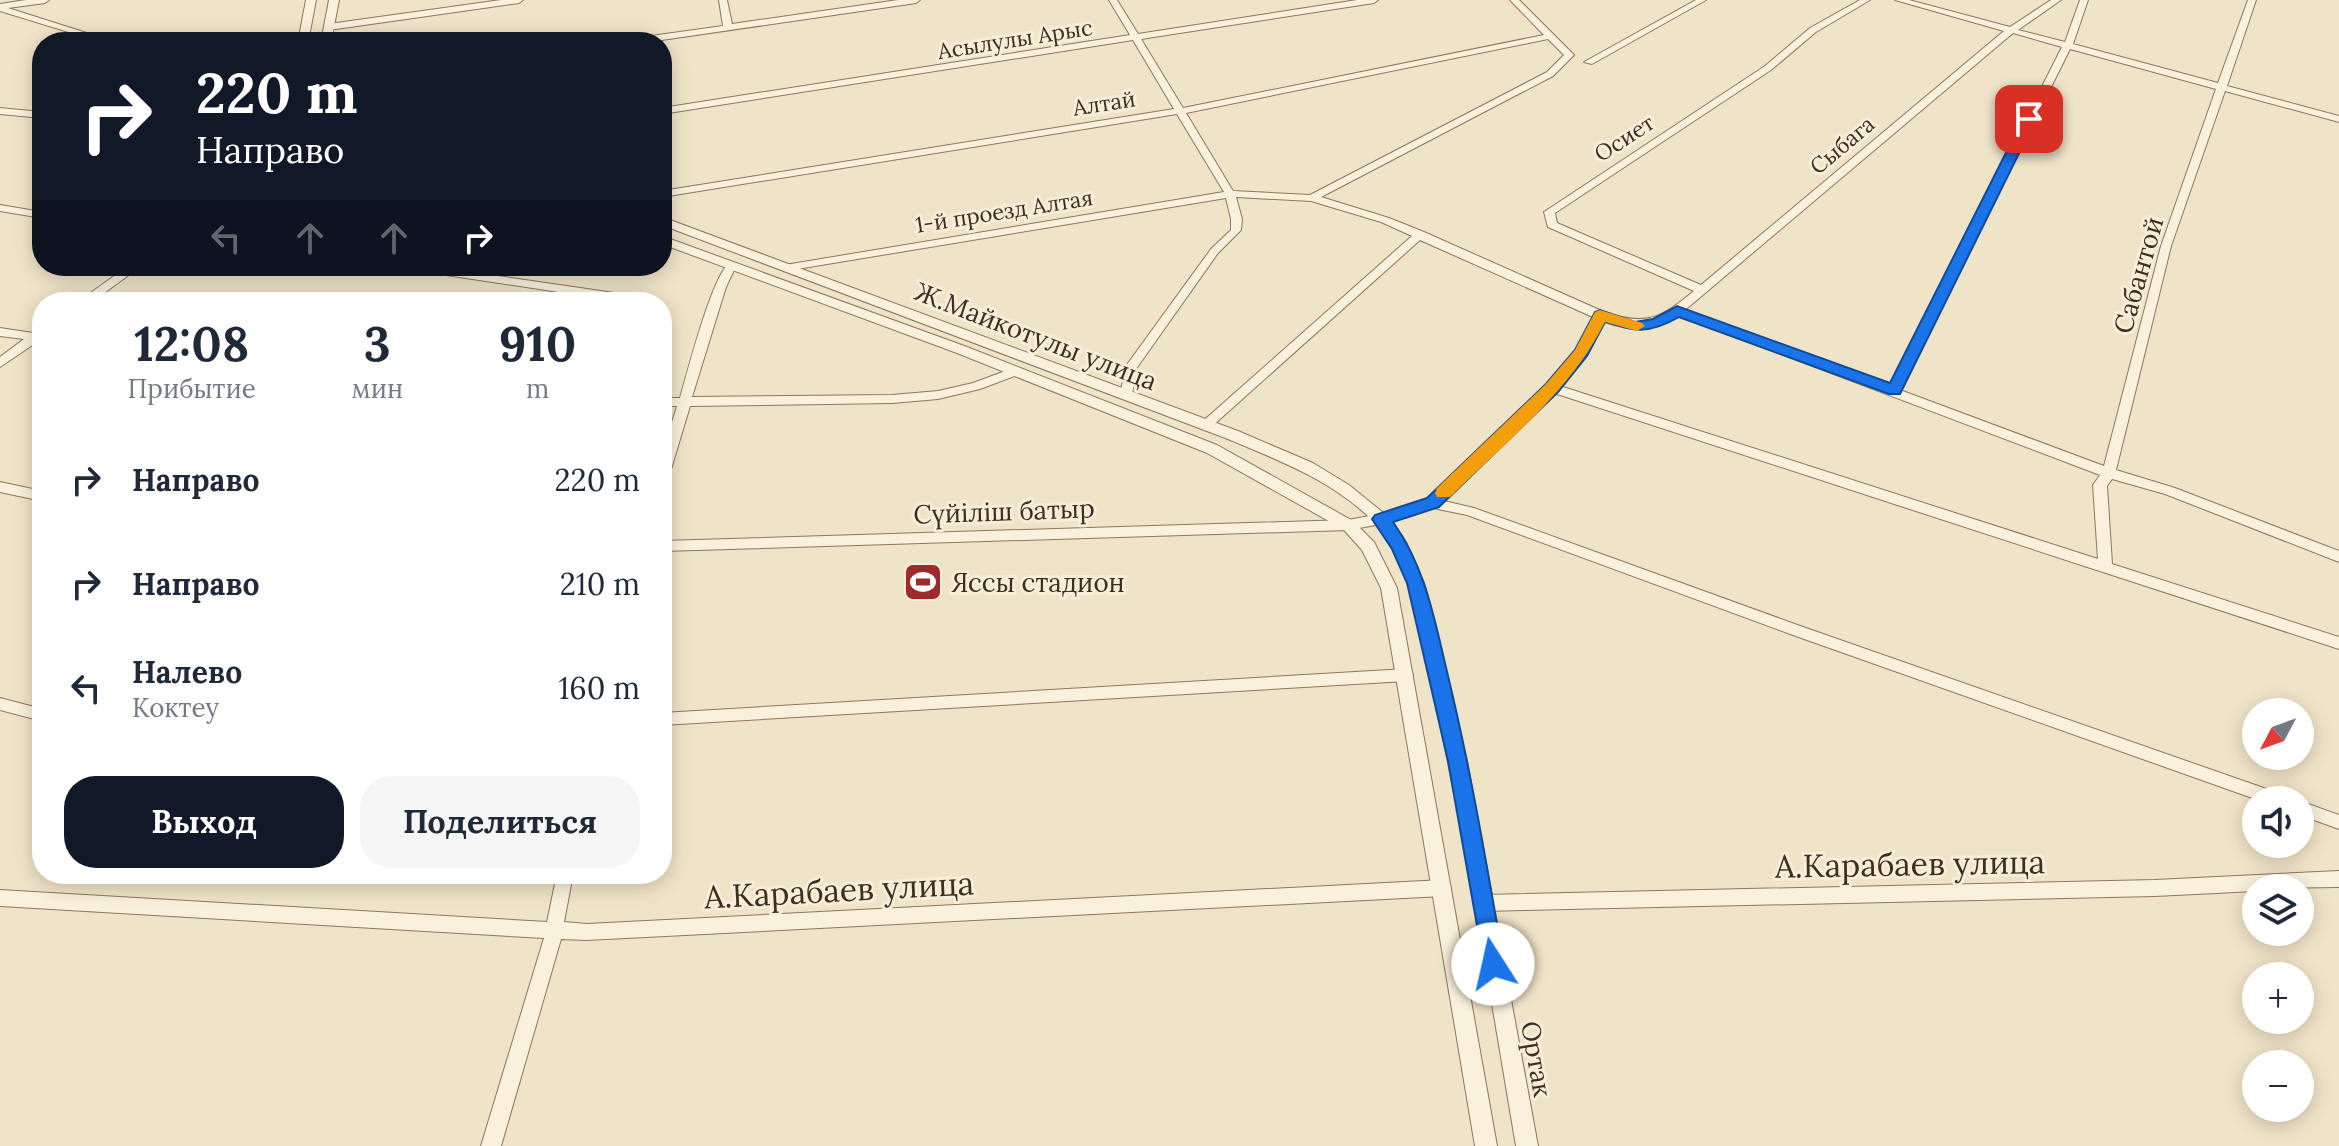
<!DOCTYPE html>
<html lang="ru">
<meta charset="utf-8">
<style>
:root{--surface:#fff;--page:#f6f6f7;--text:#1f2937;--muted:#747a83;--accent:#111827}
body{margin:0;font-family:Lora,serif;background:var(--page);color:var(--text);height:100vh;display:flex;flex-direction:column;font-size:30px;white-space:nowrap}
*{box-sizing:border-box;margin:0}
p{font-size:26px;color:var(--muted)}
.icon{flex:none;width:44px;height:44px;fill:none;stroke:currentColor;stroke-width:2;stroke-linecap:round;stroke-linejoin:round}
.map{position:relative;flex:1;overflow:hidden}
.panel{position:absolute;left:32px;top:292px;width:640px;height:592px;display:flex;flex-direction:column;background:var(--surface);border-radius:32px;box-shadow:0 4px 20px #0003}
.panel>*{flex:none}
.top-card{position:absolute;left:32px;top:32px;width:640px;height:244px;border-radius:32px;box-shadow:0 4px 20px #0003;background:#111827;color:#fff;overflow:hidden}
.needle{width:52px;rotate:229deg}
.fabs{position:absolute;left:2242px;top:698px;display:grid;gap:16px}
.fabs a{display:grid;place-items:center;width:72px;height:72px;border-radius:50%;background:var(--surface);box-shadow:0 4px 20px #0003;font-size:40px}
.pin{position:absolute;display:grid;place-items:center;width:68px;height:68px;color:#fff;margin:-34px;border-radius:16px;box-shadow:0 4px 12px #0006}
.me{position:absolute;width:88px;margin:-44px;rotate:350deg;stroke-linejoin:round;filter:drop-shadow(0 0 6px #0008)}
.turn{display:flex;align-items:center;gap:28px;height:168px;padding:0 32px;font-size:36px}
.turn .icon{width:104px;height:104px;stroke-width:2.5}
.turn b{display:block;font-size:56px;line-height:68px}
.lanes{display:flex;align-items:center;height:76px;padding:0 32px;background:#0003;justify-content:center;gap:40px;direction:ltr}
.lanes .off{opacity:.35}
.eta{display:flex;justify-content:space-evenly;align-items:center;height:136px;text-align:center}
.eta b{font-size:48px;font-weight:700;line-height:56px}
.cta{display:flex;gap:16px;margin-top:auto;padding:16px 32px}
.cta a{flex:1;height:92px;border-radius:32px;background:var(--accent);color:#fff;font-size:32px;font-weight:700;line-height:92px;text-align:center}
.cta a+a{background:var(--page);color:var(--text)}
ul{padding:0;list-style:none}
li{display:flex;align-items:center;gap:24px;height:104px;padding:0 32px}
li div{flex:1}
li b{display:block;font-size:30px}
li em{font-style:normal}
.map>svg:first-child{display:block}
.lines{fill:none;stroke-linecap:round;stroke-linejoin:round}
.minor-casing{stroke:#8d765c;stroke-width:2}
.tertiary-casing{stroke:#8d765c;stroke-width:2}
.minor{fill:#faf1dc;fill-rule:evenodd}
.tertiary{fill:#faf1dc;fill-rule:evenodd}
.route{fill:#1a73e8;stroke:#114b97;stroke-width:2}
.slow{fill:#f59e0b}
.labels{text-anchor:middle;dominant-baseline:central;stroke-width:6;stroke-linejoin:round;paint-order:stroke}
.far-street-label{font-size:22px;fill:#3d2e20;stroke:#f7eed8}
.street-label{font-size:26px;fill:#3d2e20;stroke:#f7eed8}
.poi-label{font-size:26px;fill:#3d2e20;stroke:#f7eed8;text-anchor:start}
.near-street-label{font-size:32px;fill:#3d2e20;stroke:#f7eed8}
</style>
<div class="map">
<svg width="2339" height="1146" viewBox="0 0 2339 1146">
<rect width="100%" height="100%" fill="#f0e4c8"/>
<g class="lines">
<defs>
<g id="minor">
<polygon points="26,0 49,0 45,3 8,8 115,42 101,42 0,11 0,4"/>
<polygon points="501,0 523,0 519,3 329,30 325,27 329,24"/>
<polygon points="719,0 727,0 732,24 898,0 920,0 916,3 648,42 624,42 629,39 723,26"/>
<path d="M 1109,0 L 1117,0 L 1138,34 L 1357,0 L 1378,0 L 1374,3 L 1141,39 L 1183,108 L 1544,35 L 1510,0 L 1519,0 L 1574,55 L 1553,76 L 1321,197 L 1389,218 L 1424,232 L 1604,312 C 1647,327 1661,318 1694,291 L 1548,227 L 1544,212 L 1765,66 L 1810,28 L 1860,0 L 1870,0 L 1816,32 L 1771,70 L 1555,213 L 1557,223 L 1701,285 L 2004,31 L 1895,0 L 1909,0 L 2010,27 L 2051,0 L 2061,0 L 2018,30 L 2065,42 L 2080,0 L 2088,0 L 2073,44 L 2218,83 L 2248,0 L 2256,0 L 2227,86 L 2339,116 L 2339,122 L 2225,91 L 2171,246 L 2116,470 L 2175,488 L 2339,551 L 2339,562 L 2165,494 L 2112,479 L 2107,486 L 2112,564 L 2339,637 L 2339,649 L 1554,393 L 1444,501 L 1474,508 L 1803,627 L 2278,793 L 2284,795 L 2286,800 L 2258,800 L 1793,635 L 1467,515 L 1433,508 L 1381,524 L 1348,530 L 662,551 L 662,541 L 1348,520 L 1380,514 L 1429,499 L 1548,385 L 1577,350 L 1593,317 L 1420,240 L 1210,428 L 1202,428 L 1200,425 L 1202,422 L 1412,236 L 1381,222 L 1311,201 L 1236,197 L 1242,219 L 1241,230 L 1218,253 L 1136,369 L 1132,395 L 1126,399 L 1120,395 L 1126,366 L 1211,249 L 1231,230 L 1231,219 L 1226,198 L 785,271 L 779,268 L 785,265 L 1224,192 L 1177,114 L 662,197 L 662,191 L 1174,109 L 1133,40 L 662,114 L 662,108 L 1130,35 ZM 2013,33 L 2062,47 L 1890,386 L 1685,310 ZM 1548,39 L 1564,55 L 1547,72 L 1310,195 L 1233,191 L 1186,113 ZM 2070,49 L 2216,89 L 2161,246 L 2104,466 L 1900,390 ZM 1678,315 L 2100,475 L 2093,485 L 2098,559 L 1560,386 L 1586,355 L 1603,320 C 1631,329 1652,330 1678,315 Z"/>
<polygon points="1696,0 1706,0 1592,64 1584,62"/>
<polygon points="0,108 42,112 42,118 0,114"/>
<polygon points="0,205 42,212 42,218 0,211"/>
<path d="M 730,263 L 736,266 L 726,287 L 692,397 L 892,395 L 938,391 L 973,383 L 1016,367 L 1022,371 L 1020,374 L 980,389 L 938,399 L 892,403 L 690,406 L 669,476 L 662,481 L 662,455 L 677,406 L 662,406 L 662,398 L 680,398 C 687,374 713,272 730,263 Z"/>
<polygon points="128,266 141,266 92,302 78,302"/>
<polygon points="401,266 430,266 635,296 641,300 639,302 624,302 407,269"/>
<polygon points="0,328 33,333 42,328 42,341 37,342 0,367 0,357 24,339 0,336"/>
<polygon points="0,482 42,491 42,501 0,492"/>
<polygon points="1406,669 1411,671 1413,675 1411,679 1406,681 662,725 662,713"/>
<polygon points="0,698 42,709 42,721 0,710"/>
<polygon points="2300,801 2339,815 2339,829 2300,815"/>
<polygon points="2339,871 2339,887 2256,888 2256,891 2155,896 1482,911 1476,909 1473,903 1476,897 1482,895 2155,880"/>
<polygon points="557,874 573,874 564,922 587,924 1443,880 1449,882 1451,888 1449,894 1443,896 587,940 561,939 501,1146 481,1146 544,938 0,906 0,890 547,922"/>
</g>
<g id="tertiary">
<polygon points="306,0 316,0 308,42 298,42"/>
<polygon points="329,0 339,0 331,42 321,42"/>
<path d="M 662,217 L 1238,431 L 1313,463 L 1349,485 L 1386,515 L 1406,542 L 1424,583 L 1467,761 L 1538,1146 L 1516,1146 C 1489,989 1465,830 1429,675 C 1418,625 1412,560 1374,522 C 1334,481 1280,461 1228,439 L 662,225 Z"/>
<polygon points="662,236 967,347 1217,445 1353,521 1374,542 1397,588 1497,1146 1475,1146 1381,588 1362,550 1343,529 1207,453 957,353 662,244"/>
</g>
</defs>
<!-- minor casing -->
<use href="#minor" class="minor-casing"/>
<!-- tertiary casing -->
<use href="#tertiary" class="tertiary-casing"/>
<!-- minor -->
<use href="#minor" class="minor"/>
<!-- tertiary -->
<use href="#tertiary" class="tertiary"/>
</g>
<!-- route -->
<path class="route" d="M 2029,115 L 2036,119 L 1900,394 L 1889,394 L 1679,317 C 1649,334 1636,332 1605,322 L 1587,356 L 1558,392 L 1439,507 L 1393,522 C 1426,568 1435,622 1448,676 C 1471,771 1487,867 1504,964 L 1501,971 L 1493,975 L 1485,971 L 1448,761 L 1407,583 L 1392,549 L 1372,519 L 1375,515 L 1427,498 L 1546,384 L 1575,350 L 1595,312 L 1600,310 L 1635,322 L 1653,319 L 1677,306 L 1890,383 L 2023,119 Z"/>
<!-- slow -->
<path class="slow" d="M 1600,310 L 1642,323 L 1645,326 L 1637,331 L 1605,322 C 1570,392 1505,443 1450,497 L 1437,497 L 1435,493 L 1437,488 L 1546,384 L 1575,350 L 1595,312 Z"/>
<!-- icons -->
<defs>
<symbol id="stadium-square" viewBox="-11 -11 22 22"><rect x="-9" y="-9" width="18" height="18" rx="4" fill="#9e2a2b" stroke="#f7eed8"/><path d="M0-5a6.5 5 0 1 0 0 10a6.5 5 0 1 0 0-10ZM-3.5-1.8h7v3.6h-7Z" fill="#fff"/></symbol>
</defs>
<g fill-rule="evenodd">
<use href="#stadium-square" x="901" y="560" width="44" height="44"/>
</g>
<g class="labels">
<!-- far-street labels -->
<g class="far-street-label">
<text transform="translate(1015 39) rotate(-9)">Асылулы Арыс</text>
<text transform="translate(1104 103) rotate(-9)">Алтай</text>
<text transform="translate(1624 138) rotate(-33)">Осиет</text>
<text transform="translate(1842 145) rotate(-40)">Сыбага</text>
<text transform="translate(1004 211) rotate(-9)">1-й проезд Алтая</text>
</g>
<!-- street labels -->
<g class="street-label">
<text transform="translate(2138 275) rotate(-74)">Сабантой</text>
<text transform="translate(1036 336) rotate(21)">Ж.Майкотулы улица</text>
<text transform="translate(1004 511) rotate(-2)">Сүйіліш батыр</text>
<text transform="translate(1537 1059) rotate(80)">Ортак</text>
</g>
<!-- poi labels -->
<g class="poi-label">
<text x="951" y="582">Яссы стадион</text>
</g>
<!-- near-street labels -->
<g class="near-street-label">
<text transform="translate(1910 864) rotate(-1)">А.Карабаев улица</text>
<text transform="translate(839 890) rotate(-3)">А.Карабаев улица</text>
</g>
</g>
</svg>
<div class="fabs">
<a><svg class="needle" viewBox="-14 -14 28 28"><path d="M0-13l5 13h-10z" fill="#e53935"/><path d="M0 13l5-13h-10z" fill="#747a83"/></svg></a>
<a><svg class="icon" aria-label="sound" viewBox="0 0 24 24"><path d="M4 9h4l5-4v14l-5-4H4zM17 9q2 3 0 6"/></svg></a>
<a><svg class="icon" aria-label="layers" viewBox="0 0 24 24"><path d="M12 4l9 5-9 5-9-5zM3 14l9 5 9-5"/></svg></a>
<a>+</a>
<a>−</a>
</div>
<div class="pin" style="left:2029px;top:119px;background:#d93025"><svg class="icon" aria-label="arrive" viewBox="0 0 24 24"><path d="M6 21V4h12l-3 4 3 4H6"/></svg></div>
<svg class="me" style="left:1493px;top:964px" viewBox="-20 -20 40 40"><circle r="19" fill="#fff"/><path d="M0-13L10 11 0 6-10 11z" fill="#1a73e8"/></svg>
<div class="top-card">
<div class="turn"><svg class="icon" aria-label="right" viewBox="0 0 24 24"><path d="M7 20v-9h11M14 6l5 5-5 5"/></svg><div><b>220 m</b>Направо</div></div>
<div class="lanes"><svg class="icon off" aria-label="left" viewBox="0 0 24 24"><path d="M17 20v-9H6M10 6l-5 5 5 5"/></svg><svg class="icon off" aria-label="ahead" viewBox="0 0 24 24"><path d="M12 20V5M6 11l6-6 6 6"/></svg><svg class="icon off" aria-label="ahead" viewBox="0 0 24 24"><path d="M12 20V5M6 11l6-6 6 6"/></svg><svg class="icon" aria-label="right" viewBox="0 0 24 24"><path d="M7 20v-9h11M14 6l5 5-5 5"/></svg></div>
</div>
<section class="panel">
<div class="eta">
<div><b>12:08</b><p>Прибытие</p></div>
<div><b>3</b><p>мин</p></div>
<div><b>910</b><p>m</p></div>
</div>
<ul>
<li><svg class="icon" aria-label="right" viewBox="0 0 24 24"><path d="M7 20v-9h11M14 6l5 5-5 5"/></svg><div><b>Направо</b></div><em>220 m</em></li>
<li><svg class="icon" aria-label="right" viewBox="0 0 24 24"><path d="M7 20v-9h11M14 6l5 5-5 5"/></svg><div><b>Направо</b></div><em>210 m</em></li>
<li><svg class="icon" aria-label="left" viewBox="0 0 24 24"><path d="M17 20v-9H6M10 6l-5 5 5 5"/></svg><div><b>Налево</b><p>Коктеу</p></div><em>160 m</em></li>
</ul>
<div class="cta"><a>Выход</a><a>Поделиться</a></div>
</section>
</div>
